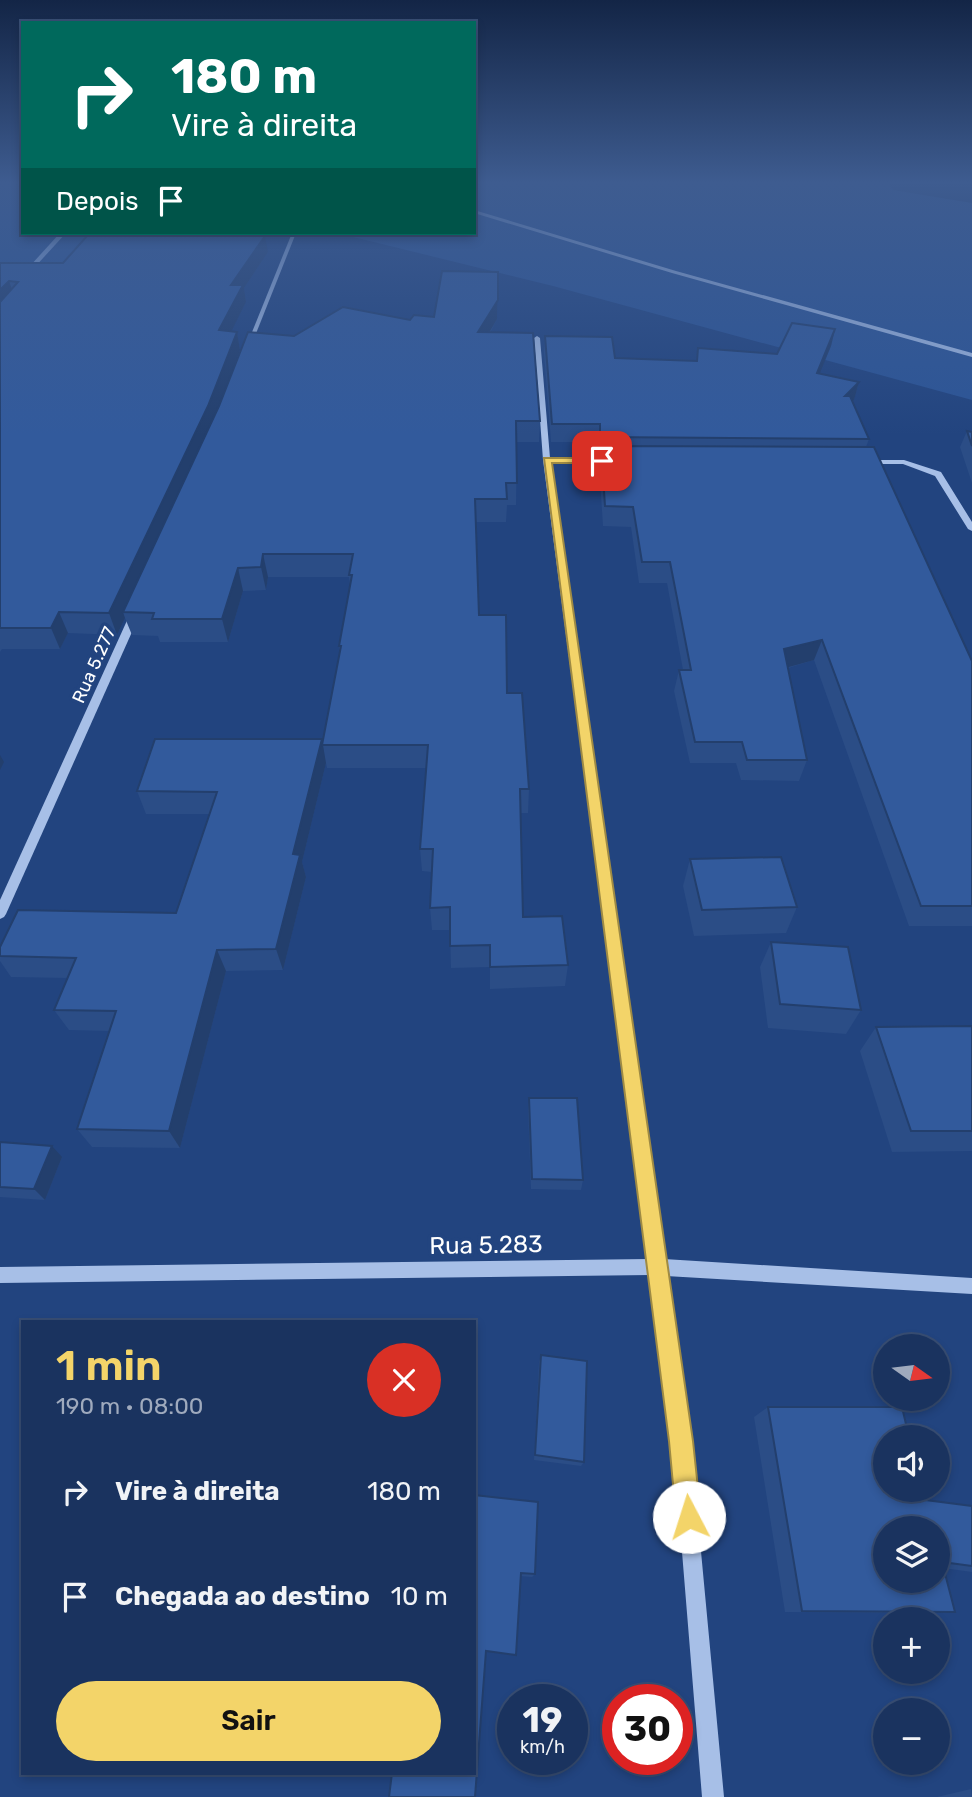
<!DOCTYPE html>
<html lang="pt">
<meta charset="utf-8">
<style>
:root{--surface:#1a335f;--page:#233b65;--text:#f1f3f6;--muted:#9faabd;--line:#384e74;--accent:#f3d469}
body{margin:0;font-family:Rubik,sans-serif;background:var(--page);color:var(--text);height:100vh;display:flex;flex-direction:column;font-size:26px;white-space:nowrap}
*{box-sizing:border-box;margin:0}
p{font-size:23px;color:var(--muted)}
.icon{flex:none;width:38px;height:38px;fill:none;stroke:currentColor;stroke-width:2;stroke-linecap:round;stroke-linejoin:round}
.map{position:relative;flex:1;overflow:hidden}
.sheet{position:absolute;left:21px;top:1320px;width:455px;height:455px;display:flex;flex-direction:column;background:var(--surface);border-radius:0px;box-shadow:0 4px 10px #0003,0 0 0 2px var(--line)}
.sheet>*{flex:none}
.banner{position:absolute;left:21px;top:21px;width:455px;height:214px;border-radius:0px;box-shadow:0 4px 10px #0003,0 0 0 2px var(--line);background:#00695c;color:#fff;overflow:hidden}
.needle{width:46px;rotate:104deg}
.fabs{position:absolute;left:873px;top:1334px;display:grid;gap:14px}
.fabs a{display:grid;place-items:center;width:77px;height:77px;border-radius:50%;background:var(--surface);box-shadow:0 4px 10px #0003,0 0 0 2px var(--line);font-size:35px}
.speed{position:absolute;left:497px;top:1684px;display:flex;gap:14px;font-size:35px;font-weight:700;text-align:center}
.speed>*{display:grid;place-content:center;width:91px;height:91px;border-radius:50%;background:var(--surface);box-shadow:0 4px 10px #0003,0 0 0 2px var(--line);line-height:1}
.speed small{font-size:18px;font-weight:400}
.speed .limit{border:10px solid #d22;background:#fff;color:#111}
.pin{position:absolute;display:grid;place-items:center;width:60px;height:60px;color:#fff;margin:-30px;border-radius:14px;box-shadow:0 4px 10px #0006}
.me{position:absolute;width:77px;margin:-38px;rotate:355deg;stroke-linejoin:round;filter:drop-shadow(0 0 5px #0008)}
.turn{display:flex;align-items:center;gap:24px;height:147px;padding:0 35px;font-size:32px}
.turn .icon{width:91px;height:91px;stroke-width:2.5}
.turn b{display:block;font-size:49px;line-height:60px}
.then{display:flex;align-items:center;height:66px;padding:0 35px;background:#0003;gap:14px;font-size:26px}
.round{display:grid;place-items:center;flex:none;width:74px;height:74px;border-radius:37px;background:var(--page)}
.overview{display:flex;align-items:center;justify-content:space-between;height:119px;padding:0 35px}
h1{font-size:42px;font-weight:600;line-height:52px;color:var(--accent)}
.button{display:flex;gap:14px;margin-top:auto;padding:14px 35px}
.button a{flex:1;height:80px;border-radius:42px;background:var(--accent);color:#111;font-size:28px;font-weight:600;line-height:80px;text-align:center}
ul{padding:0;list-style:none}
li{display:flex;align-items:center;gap:21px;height:105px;padding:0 35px}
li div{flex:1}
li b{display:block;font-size:26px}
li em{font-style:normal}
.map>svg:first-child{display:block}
.green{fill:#2c5597}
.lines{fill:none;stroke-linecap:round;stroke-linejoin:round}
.stream{fill:#9bb9e8;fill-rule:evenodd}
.river{fill:#17315f;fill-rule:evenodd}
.minor{fill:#a7bfe7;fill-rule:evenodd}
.wall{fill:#2b4d86}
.shaded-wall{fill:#233f6d}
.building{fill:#325a9c;stroke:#233f6d;stroke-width:2;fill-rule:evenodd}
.route{fill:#f3d469;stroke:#9e8a44;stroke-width:2}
.labels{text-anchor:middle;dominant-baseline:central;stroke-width:7;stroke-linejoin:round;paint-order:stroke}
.far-street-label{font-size:18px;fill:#fff;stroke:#22447f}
.near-street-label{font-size:24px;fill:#fff;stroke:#22447f}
</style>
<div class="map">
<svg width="972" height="1797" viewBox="0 0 972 1797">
<rect width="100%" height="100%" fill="#22447f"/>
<!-- green -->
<g class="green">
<polygon points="0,183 23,183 23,233 193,233 182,247 48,281 0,280"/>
<polygon points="474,183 972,183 972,400 553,286 337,233 474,233"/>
</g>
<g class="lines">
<!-- stream -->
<polygon class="stream" points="60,233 66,233 0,305 0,299"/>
<!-- river -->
<polygon class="river" points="888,183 972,183 972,203 893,190"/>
<!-- minor -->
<g class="minor">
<polygon points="474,210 676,271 972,353 972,357 672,273 474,213"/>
<polygon points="292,233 296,233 251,346 246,347"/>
<polygon points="537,336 540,338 550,458 616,459 620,461 616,463 551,462 664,1259 972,1278 972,1294 666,1276 693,1466 724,1797 702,1797 675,1466 650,1275 0,1283 0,1267 648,1259 543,460 534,338"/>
<polygon points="862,460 904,460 941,472 972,522 972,531 968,529 935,476 903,464 865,464 861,462"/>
<polygon points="135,611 140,614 6,914 4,917 0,919 0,900 130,614"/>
</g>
</g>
<!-- wall -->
<g class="wall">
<polygon points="268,252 244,288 246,302 231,331 237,332 240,350 294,336 410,320 434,317 497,319 490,333 540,421 539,442 517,442 516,505 507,505 506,522 476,522 479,615 507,693 529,789 528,813 520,813 523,917 568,965 565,986 490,989 490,967 451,968 450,930 432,930 430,908 432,872 422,871 420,849 426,768 327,768 326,763 302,862 306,877 283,970 226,971 180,1148 92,1147 77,1129 109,1031 69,1030 54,1010 67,978 11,977 0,961 0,947 176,913 210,814 146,814 137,791 322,739 323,743 340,654 339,646 350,585 349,577 268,577 266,590 243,591 228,642 160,642 158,636 132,635 125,618 117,635 68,633 60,649 2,649 0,652 0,263 63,263"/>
<polygon points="835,329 831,346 819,373 859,382 854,400 852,402 869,439 866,447 972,661 972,926 909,926 814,660 788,668 807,760 799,781 741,780 736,763 690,763 674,691 679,670 683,670 667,583 639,583 631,527 603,526 599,465 600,456 599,456 598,442 551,442 544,353 545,336 615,358 696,360 698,348 777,354"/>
<polygon points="967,431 972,432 972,483 960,447"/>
<polygon points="690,859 797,907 786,933 694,936 683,886"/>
<polygon points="771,942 861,1010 846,1034 768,1028 760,967"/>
<polygon points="972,1026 972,1151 892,1152 860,1051 876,1027"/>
<polygon points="529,1098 583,1180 581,1190 531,1189 528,1109"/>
<polygon points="0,1142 62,1157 45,1200 0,1197"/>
<polygon points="541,1355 584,1462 581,1466 534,1460 539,1362"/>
<polygon points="768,1407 926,1500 972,1506 972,1572 943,1568 930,1613 785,1612 754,1417"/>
<polygon points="474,1495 535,1574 532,1577 520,1576 486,1651"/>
<polygon points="971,1789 972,1797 937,1797"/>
</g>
<!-- shaded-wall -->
<g class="shaded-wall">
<polygon points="265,236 268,252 244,288 246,302 223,348 219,330 231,285"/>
<polygon points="498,272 497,319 478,352 478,332"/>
<polygon points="9,281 15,298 0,314 0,290"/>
<polygon points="835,329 831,346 813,390 817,373"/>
<polygon points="237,332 240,350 213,425 123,612 125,618 117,635 109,613"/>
<polygon points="859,382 854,400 840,413 845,396"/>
<polygon points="263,554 268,577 266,590 261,567"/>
<polygon points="238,568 243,591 228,642 222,619"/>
<polygon points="59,612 68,633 60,649 51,628"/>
<polygon points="822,640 814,660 778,670 784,649"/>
<polygon points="322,739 326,763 302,862 306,877 283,970 276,949 293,854"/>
<polygon points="0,755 4,762 0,770"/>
<polygon points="217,950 226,971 180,1148 169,1131"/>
<polygon points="52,1146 62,1157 45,1200 34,1189"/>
</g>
<!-- building -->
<g class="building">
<polygon points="87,236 265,236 231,285 243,285 219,330 237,332 208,406 109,613 59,612 51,628 0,628 0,302 18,282 9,281 0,290 0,263 63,263"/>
<polygon points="442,271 498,272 498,300 478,332 533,333 540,421 516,421 517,483 506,483 507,499 475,499 479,615 506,615 507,693 522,693 529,789 520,789 523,917 562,916 568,965 490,967 490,945 450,946 450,907 430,908 433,849 420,849 428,745 322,745 341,646 339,646 352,575 349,575 353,554 263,554 261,567 238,568 222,619 152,619 154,613 123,612 219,406 248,332 294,336 343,307 410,320 414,315 434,317"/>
<polygon points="792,323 835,329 817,373 859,382 845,396 850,396 869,439 600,437 600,424 552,424 545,336 612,337 615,358 697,361 698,348 777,354"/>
<polygon points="967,431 972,432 972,446"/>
<polygon points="601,446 874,447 972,661 972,906 921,906 822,640 784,649 807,760 747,760 742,742 695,742 679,670 691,670 670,562 642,562 633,507 605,506"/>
<polygon points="155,739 322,739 293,854 300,855 276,949 217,950 169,1131 77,1129 116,1011 54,1010 76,958 0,956 0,947 18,910 176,913 217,792 137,791"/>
<polygon points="781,857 797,907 702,910 690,859"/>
<polygon points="771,942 848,947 861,1010 780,1004"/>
<polygon points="972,1026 972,1131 911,1131 876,1027"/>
<polygon points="529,1098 577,1098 583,1180 532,1179"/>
<polygon points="0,1142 52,1146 34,1189 0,1187"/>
<polygon points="541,1355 587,1361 584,1462 535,1455"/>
<path d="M 768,1407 L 902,1407 L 909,1437 L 886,1437 L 886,1489 L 923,1489 L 926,1500 L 972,1506 L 972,1566 L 942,1562 L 955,1612 L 802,1611 ZM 886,1528 L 938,1528 L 938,1580 L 886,1580 Z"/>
<polygon points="474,1495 538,1502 535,1574 521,1573 516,1655 486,1651 475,1797 389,1797 392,1773 474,1773"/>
</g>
<!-- sky -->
<linearGradient id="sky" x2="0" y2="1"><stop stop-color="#132546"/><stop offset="0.42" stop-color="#3e5c90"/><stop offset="1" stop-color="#3e5c90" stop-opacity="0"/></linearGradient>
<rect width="972" height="435" fill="url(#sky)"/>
<!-- route -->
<polygon class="route" points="544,458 602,458 607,461 602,463 552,463 693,1441 701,1517 698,1526 689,1530 680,1526 676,1517 669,1441"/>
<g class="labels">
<!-- far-street labels -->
<g class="far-street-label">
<text transform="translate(94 665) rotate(-66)">Rua 5.277</text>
</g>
<!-- near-street labels -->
<g class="near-street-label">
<text transform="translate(486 1245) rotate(-1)">Rua 5.283</text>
</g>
</g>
</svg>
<div class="fabs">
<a><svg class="needle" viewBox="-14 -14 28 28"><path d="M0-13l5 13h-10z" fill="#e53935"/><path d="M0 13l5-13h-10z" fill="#9faabd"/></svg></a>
<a><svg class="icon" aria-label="sound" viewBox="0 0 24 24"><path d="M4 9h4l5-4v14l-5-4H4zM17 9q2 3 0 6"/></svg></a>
<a><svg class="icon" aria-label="layers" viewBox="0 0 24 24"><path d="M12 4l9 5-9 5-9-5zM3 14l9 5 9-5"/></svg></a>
<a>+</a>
<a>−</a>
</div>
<div class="speed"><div>19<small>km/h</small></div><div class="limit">30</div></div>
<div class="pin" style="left:602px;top:461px;background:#d93025"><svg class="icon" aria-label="arrive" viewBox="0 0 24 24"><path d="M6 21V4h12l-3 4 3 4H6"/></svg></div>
<svg class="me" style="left:689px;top:1517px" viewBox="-20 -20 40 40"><circle r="19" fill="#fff"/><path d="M0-13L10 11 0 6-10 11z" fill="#f3d469"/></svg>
<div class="banner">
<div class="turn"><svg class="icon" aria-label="right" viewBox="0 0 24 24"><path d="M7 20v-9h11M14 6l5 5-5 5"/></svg><div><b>180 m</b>Vire à direita</div></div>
<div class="then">Depois<svg class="icon" aria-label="arrive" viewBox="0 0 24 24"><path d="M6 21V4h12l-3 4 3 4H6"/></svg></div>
</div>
<section class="sheet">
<div class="overview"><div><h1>1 min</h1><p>190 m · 08:00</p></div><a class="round" style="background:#d93025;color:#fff"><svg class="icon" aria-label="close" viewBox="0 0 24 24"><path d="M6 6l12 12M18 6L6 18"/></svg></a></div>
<ul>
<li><svg class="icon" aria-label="right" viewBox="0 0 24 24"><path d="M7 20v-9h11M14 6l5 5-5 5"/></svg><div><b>Vire à direita</b></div><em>180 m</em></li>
<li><svg class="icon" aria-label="arrive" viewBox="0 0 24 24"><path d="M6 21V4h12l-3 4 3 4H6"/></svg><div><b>Chegada ao destino</b></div><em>10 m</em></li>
</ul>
<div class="button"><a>Sair</a></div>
</section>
</div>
